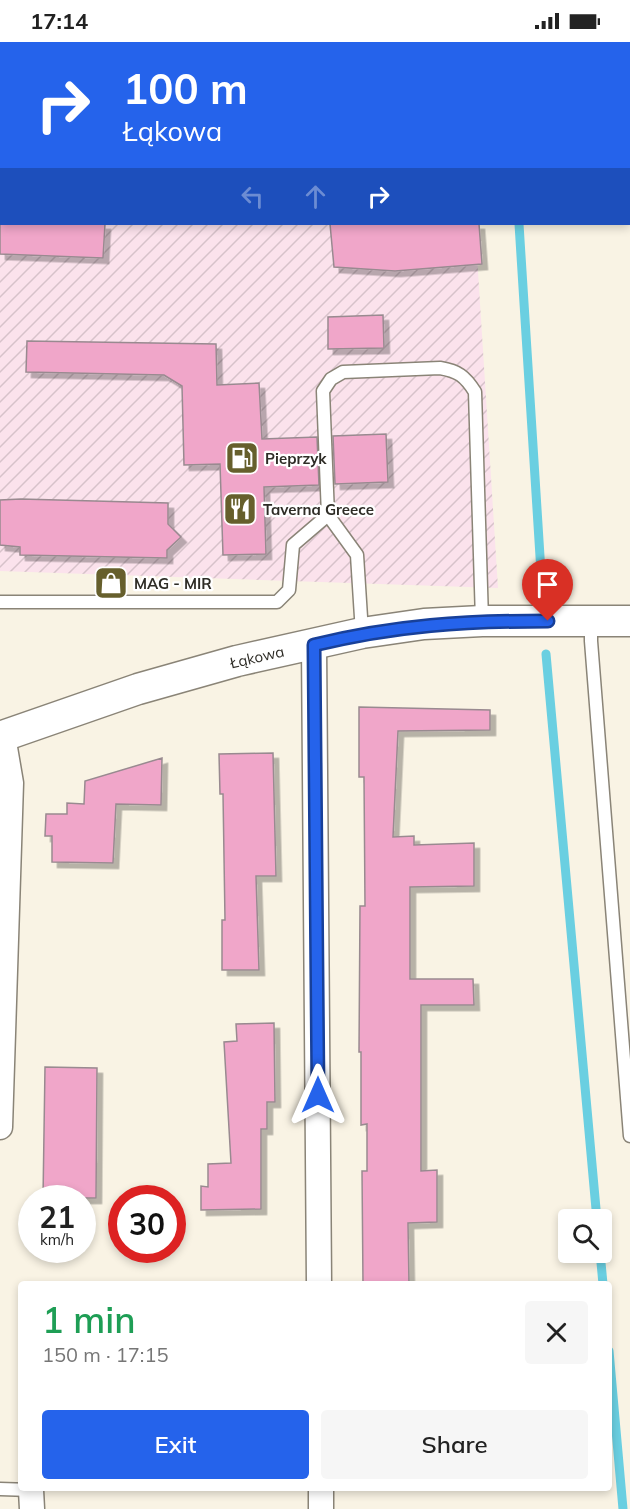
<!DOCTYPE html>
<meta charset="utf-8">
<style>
:root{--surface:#fff;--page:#f6f6f6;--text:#222;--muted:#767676;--accent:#2563eb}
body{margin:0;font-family:Mulish,sans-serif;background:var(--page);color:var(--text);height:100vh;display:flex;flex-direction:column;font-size:22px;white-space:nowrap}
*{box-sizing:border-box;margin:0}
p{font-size:20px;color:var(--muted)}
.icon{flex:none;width:33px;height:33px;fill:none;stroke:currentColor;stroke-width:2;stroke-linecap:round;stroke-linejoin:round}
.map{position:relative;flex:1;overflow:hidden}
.details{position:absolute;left:18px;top:1239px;width:594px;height:210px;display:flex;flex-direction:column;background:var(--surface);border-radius:6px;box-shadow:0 3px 9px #0003}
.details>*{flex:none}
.banner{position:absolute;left:0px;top:0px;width:630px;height:183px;box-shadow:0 3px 9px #0003;background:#2563eb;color:#fff;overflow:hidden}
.fabs{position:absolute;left:558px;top:1167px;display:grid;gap:12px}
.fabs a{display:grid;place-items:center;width:54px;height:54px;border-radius:6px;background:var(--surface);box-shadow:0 3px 9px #0003;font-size:30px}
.speed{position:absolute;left:18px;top:1143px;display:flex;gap:12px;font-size:30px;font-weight:700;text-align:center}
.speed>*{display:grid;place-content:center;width:78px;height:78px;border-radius:50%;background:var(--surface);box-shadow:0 3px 9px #0003;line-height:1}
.speed small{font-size:15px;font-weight:400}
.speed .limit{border:9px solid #d22;background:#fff;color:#111}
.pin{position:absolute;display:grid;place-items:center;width:51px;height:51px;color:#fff;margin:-62px -26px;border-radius:50% 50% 50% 0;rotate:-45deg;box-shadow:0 0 6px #0007}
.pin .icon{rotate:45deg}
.me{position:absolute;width:66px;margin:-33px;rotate:0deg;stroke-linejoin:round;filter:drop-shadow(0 0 4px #0008)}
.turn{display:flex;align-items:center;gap:21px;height:126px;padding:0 24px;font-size:27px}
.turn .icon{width:78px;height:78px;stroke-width:2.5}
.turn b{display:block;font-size:42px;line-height:51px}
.lanes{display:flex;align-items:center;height:57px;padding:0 24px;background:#0003;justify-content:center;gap:30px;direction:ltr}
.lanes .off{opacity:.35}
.round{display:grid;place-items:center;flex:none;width:63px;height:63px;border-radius:6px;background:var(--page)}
.overview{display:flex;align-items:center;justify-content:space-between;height:102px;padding:0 24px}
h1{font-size:36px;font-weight:600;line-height:45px;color:#1e9e55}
.cta{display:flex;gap:12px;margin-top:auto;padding:12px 24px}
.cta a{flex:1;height:69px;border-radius:6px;background:var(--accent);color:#fff;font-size:24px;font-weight:600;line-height:69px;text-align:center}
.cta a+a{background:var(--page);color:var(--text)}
.status{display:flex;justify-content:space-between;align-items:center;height:42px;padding:0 30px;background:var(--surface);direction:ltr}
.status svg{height:16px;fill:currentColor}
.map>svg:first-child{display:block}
.industrial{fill:url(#industrial-furrows)}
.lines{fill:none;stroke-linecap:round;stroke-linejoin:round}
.stream{stroke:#6acfe1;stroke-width:9}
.building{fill:#f0a6c9;stroke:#998a90;stroke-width:1.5;filter:url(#shadow)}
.service-casing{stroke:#8a8477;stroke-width:15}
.minor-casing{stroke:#8a8477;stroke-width:27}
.tertiary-casing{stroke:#8a8477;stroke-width:33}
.service{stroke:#fff;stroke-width:12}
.minor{stroke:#fff;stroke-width:24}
.tertiary{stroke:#fff;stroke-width:30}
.route-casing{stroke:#184099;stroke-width:15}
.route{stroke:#2563eb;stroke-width:10}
.labels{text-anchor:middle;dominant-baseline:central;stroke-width:4.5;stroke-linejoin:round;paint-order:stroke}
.poi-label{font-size:15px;font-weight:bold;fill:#2e2c26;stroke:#fff;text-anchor:start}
.street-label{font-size:15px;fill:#2e2c26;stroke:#fff}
</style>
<div class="status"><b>17:14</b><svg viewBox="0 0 49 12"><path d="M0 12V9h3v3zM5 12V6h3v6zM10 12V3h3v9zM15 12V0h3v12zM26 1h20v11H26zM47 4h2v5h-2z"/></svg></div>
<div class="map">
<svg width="630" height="1467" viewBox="0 0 630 1467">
<defs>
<pattern id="industrial-furrows" width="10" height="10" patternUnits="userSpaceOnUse" patternTransform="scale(1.5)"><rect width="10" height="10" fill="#fbe2ec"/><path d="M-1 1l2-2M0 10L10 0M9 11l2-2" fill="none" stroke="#d7c2ca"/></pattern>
<filter id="shadow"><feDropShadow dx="5.5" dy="5.5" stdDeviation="0" flood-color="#0004"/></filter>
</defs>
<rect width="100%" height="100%" fill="#f9f3e4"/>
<!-- industrial -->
<polygon class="industrial" points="0,0 464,0 2,2 2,182 475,182 498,546 0,529"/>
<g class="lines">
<!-- stream -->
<g class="stream">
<polyline points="507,0 507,2"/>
<polyline points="519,182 542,546"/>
<polyline points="546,612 597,1178"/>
<polyline points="600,1210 603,1242"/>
<polyline points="609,1309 623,1467"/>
</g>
</g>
<!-- building -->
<g class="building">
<polygon points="0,182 105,182 103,216 0,212"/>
<polygon points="330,182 479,182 482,222 395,229 334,225"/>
<polygon points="383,273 384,306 328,307 328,275"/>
<polygon points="27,299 216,302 217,343 259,341 262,397 317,395 319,443 264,445 266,512 223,513 220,422 184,423 182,344 164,333 26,330"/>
<polygon points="386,392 388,440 335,442 333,394"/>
<polygon points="21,457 168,461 168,482 181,495 167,508 167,516 20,513 20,505 0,503 0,458"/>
<polygon points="359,665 490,668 490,688 398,689 393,795 414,794 414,803 474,801 474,844 410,845 410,937 473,937 474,963 421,963 421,1129 437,1128 437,1180 408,1181 409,1242 363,1242 362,1129 367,1129 367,1082 361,1083 361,1010 359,1010 360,864 365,864 364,735 359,735"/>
<polygon points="273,711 276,834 256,834 259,928 222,928 222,878 225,878 223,752 220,752 219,712"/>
<polygon points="162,716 161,763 116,762 113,821 52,820 52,794 45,794 46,772 67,772 67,761 84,762 85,739"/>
<polygon points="274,981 275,1060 267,1060 267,1087 261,1087 261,1167 201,1168 201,1144 208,1145 208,1122 231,1121 224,1000 237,999 236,982"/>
<polygon points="45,1025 97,1026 96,1156 43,1156"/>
</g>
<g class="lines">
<defs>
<g id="service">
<polyline points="0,560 277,560 289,548 293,503 328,473"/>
<polyline points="591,580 591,599 630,1094"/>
<path d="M 362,591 L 357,513 L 328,473 L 323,349 L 331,337 L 343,330 L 440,326 C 458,329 465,334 475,350 L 482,578"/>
<polyline points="0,1447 31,1448"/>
</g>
<g id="minor">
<polyline points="314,603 319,1242"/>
<polyline points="0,1085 11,741 3,694"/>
<polyline points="321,1446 321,1467"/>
<polyline points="31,1448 32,1467"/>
</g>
<polyline id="tertiary" points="0,695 138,647 237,619 362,591 424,582 482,579 630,579"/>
</defs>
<!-- service casing -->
<use href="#service" class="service-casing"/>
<!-- minor casing -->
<use href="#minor" class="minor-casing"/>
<!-- tertiary casing -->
<use href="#tertiary" class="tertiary-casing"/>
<!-- service -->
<use href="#service" class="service"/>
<!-- minor -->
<use href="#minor" class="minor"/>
<!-- tertiary -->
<use href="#tertiary" class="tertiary"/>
</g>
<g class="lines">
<defs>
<path id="route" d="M 318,1053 L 314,603 C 397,583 464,579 548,579"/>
</defs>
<!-- route casing -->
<use href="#route" class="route-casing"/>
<!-- route -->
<use href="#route" class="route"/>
</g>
<!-- icons -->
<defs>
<symbol id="fuel-square" viewBox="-11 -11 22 22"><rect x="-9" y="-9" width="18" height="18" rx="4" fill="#665f2c" stroke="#fff"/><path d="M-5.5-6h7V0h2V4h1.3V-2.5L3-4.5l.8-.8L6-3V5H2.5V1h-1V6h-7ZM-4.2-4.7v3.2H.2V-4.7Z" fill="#fff"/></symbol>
<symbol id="restaurant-square" viewBox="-11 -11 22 22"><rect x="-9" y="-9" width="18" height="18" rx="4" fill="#665f2c" stroke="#fff"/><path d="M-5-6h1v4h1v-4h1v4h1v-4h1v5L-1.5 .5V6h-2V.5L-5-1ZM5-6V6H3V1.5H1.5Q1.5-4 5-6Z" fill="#fff"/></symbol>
<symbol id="shop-square" viewBox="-11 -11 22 22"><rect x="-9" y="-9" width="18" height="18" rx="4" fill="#665f2c" stroke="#fff"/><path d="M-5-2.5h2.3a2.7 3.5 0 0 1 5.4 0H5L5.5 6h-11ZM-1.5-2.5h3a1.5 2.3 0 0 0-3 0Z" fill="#fff"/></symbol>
</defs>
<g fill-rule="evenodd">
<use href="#fuel-square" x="223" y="397" width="38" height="38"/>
<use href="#restaurant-square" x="221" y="448" width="38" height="38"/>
<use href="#shop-square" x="92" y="522" width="38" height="38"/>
</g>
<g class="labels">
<!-- poi labels -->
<g class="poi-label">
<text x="265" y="416">Pieprzyk</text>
<text x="263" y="467">Taverna Greece</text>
<text x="134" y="541">MAG - MIR</text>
</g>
<!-- street labels -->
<g class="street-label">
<text transform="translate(257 615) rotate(-13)">Łąkowa</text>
</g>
</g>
</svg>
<div class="fabs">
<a><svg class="icon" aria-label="search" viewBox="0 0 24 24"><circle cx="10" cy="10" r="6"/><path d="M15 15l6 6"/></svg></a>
</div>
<div class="speed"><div>21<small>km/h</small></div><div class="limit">30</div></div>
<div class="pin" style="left:548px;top:579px;background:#d93025"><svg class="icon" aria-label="arrive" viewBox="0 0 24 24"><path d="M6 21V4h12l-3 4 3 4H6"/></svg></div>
<svg class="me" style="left:318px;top:1053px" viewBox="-20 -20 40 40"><path d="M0-17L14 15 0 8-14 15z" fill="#2563eb" stroke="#fff" stroke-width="4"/></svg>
<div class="banner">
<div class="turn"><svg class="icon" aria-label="right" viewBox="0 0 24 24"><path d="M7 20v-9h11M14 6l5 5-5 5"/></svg><div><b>100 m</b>Łąkowa</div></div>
<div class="lanes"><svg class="icon off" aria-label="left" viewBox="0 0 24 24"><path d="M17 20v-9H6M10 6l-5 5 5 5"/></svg><svg class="icon off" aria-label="ahead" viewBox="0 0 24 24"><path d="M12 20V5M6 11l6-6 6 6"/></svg><svg class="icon" aria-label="right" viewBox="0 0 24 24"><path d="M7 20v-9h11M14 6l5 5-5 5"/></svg></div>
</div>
<section class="details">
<div class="overview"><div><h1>1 min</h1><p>150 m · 17:15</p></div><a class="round"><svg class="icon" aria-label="close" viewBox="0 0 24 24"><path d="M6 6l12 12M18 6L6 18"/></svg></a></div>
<div class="cta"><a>Exit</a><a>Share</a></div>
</section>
</div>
